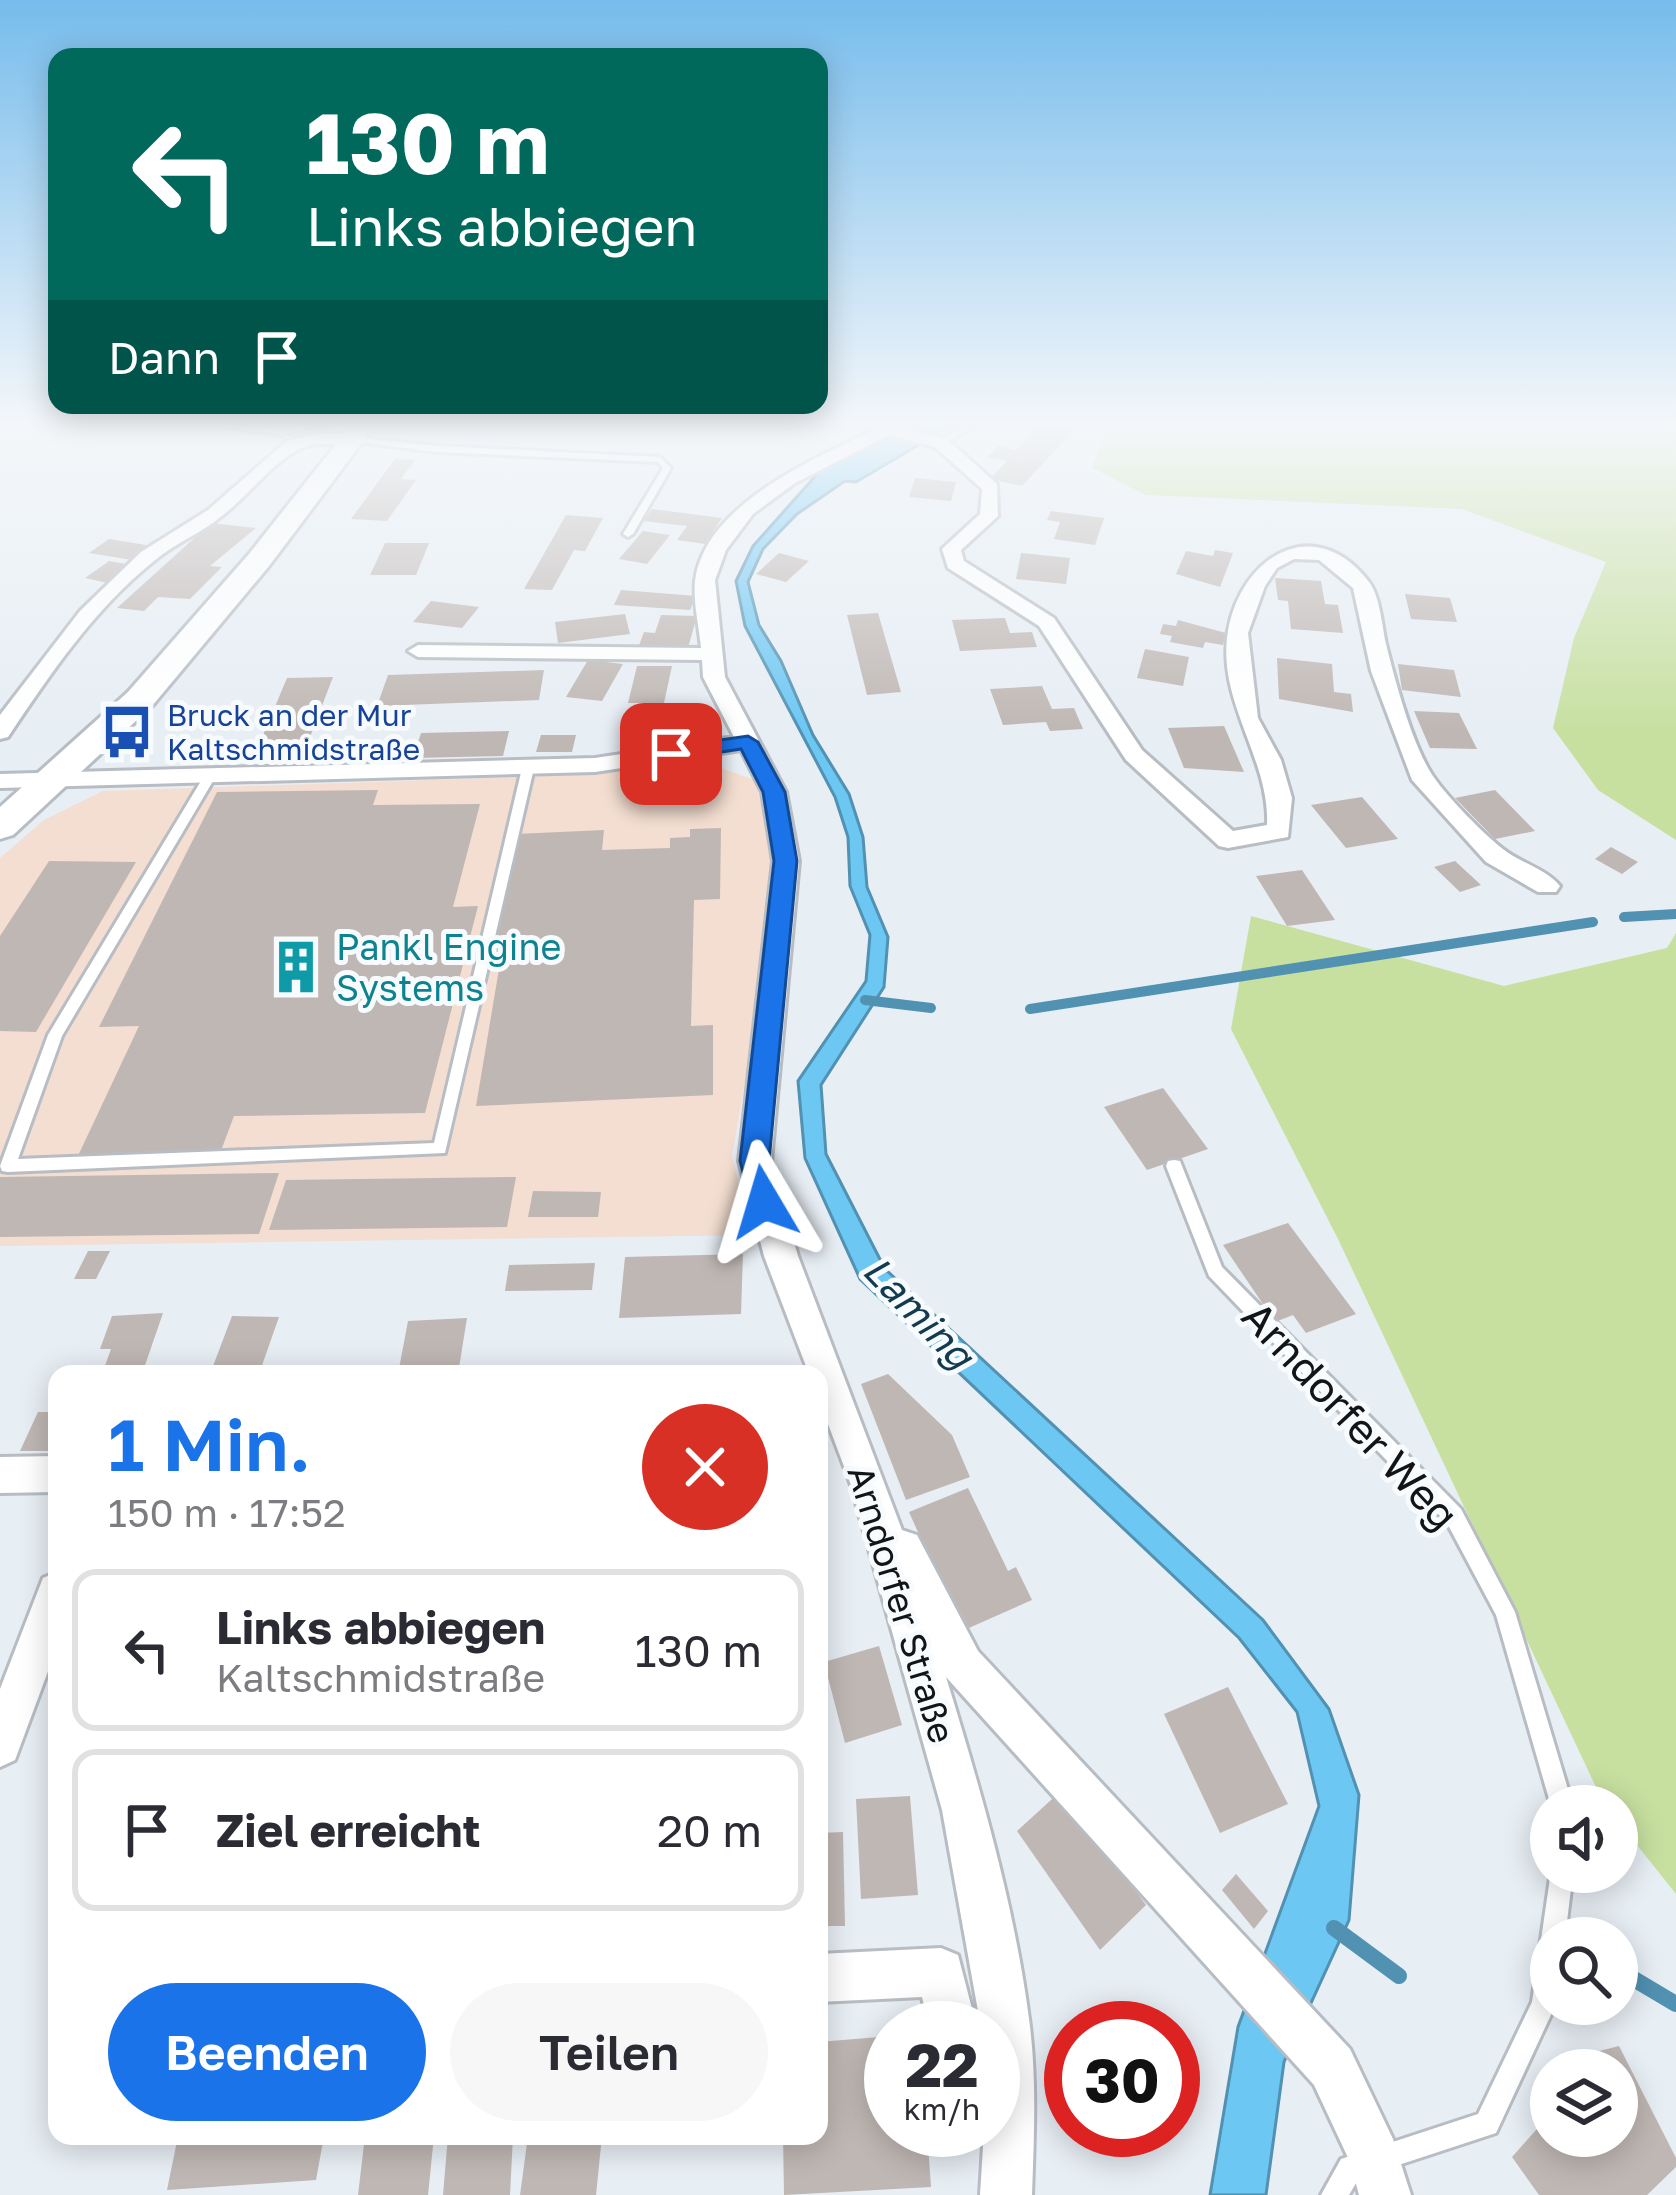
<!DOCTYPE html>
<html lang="de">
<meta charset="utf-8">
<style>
:root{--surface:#fff;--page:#f7f7f7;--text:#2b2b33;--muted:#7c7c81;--line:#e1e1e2;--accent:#1a73e8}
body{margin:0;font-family:"Golos Text",sans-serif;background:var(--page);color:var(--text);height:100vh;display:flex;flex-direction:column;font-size:45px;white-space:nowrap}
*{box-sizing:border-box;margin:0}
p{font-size:39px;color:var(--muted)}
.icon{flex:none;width:66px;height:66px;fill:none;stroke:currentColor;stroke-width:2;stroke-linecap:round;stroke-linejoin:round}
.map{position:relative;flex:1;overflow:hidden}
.drawer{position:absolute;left:48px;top:1365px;width:780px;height:780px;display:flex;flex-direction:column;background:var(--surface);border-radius:24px;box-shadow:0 6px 30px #0003}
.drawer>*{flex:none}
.hud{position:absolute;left:48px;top:48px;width:780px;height:366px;border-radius:24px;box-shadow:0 6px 30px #0003;background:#00695c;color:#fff;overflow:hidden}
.tools{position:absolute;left:1530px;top:1785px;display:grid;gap:24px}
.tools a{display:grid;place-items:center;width:108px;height:108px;border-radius:50%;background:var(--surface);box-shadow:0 6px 30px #0003;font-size:60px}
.speed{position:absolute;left:864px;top:2001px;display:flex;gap:24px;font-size:60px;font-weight:700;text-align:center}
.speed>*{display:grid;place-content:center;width:156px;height:156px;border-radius:50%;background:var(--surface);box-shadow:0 6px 30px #0003;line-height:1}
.speed small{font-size:30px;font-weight:400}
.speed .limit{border:18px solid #d22;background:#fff;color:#111}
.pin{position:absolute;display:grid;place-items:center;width:102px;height:102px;color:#fff;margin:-51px;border-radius:24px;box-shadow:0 6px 18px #0006}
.me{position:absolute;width:132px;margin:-66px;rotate:353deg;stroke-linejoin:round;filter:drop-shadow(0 0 9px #0008)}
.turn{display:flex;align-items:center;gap:42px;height:252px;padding:0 60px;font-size:54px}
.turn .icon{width:156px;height:156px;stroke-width:2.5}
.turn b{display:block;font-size:84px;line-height:102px}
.then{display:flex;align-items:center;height:114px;padding:0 60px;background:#0003;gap:24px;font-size:45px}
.round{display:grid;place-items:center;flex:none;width:126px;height:126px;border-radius:63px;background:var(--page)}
.overview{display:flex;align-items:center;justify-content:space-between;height:204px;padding:0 60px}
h1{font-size:72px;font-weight:600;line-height:90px;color:var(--accent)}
.action{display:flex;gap:24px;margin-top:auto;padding:24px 60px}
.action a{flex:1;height:138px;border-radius:72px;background:var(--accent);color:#fff;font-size:48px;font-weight:600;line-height:138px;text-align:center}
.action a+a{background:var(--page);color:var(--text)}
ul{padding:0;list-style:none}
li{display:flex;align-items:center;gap:36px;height:162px;margin:0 24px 18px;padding:0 36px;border:6px solid var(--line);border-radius:24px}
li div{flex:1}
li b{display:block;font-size:45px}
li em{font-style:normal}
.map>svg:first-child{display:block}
.industrial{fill:#f4ded1}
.green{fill:#c7e0a0}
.water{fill:#6cc7f3;stroke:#5191b1;stroke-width:3}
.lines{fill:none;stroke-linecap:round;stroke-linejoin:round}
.stream-far1{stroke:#5191b1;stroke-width:10}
.stream{stroke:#5191b1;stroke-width:16}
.building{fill:#bfb7b3}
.lane-casing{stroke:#b7bdc3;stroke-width:6}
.street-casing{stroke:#b7bdc3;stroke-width:6}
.secondary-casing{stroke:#b7bdc3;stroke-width:6}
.lane{fill:#fff;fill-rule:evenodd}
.street{fill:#fff;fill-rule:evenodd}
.secondary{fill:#fff;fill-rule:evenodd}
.route{fill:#1a73e8;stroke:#114b97;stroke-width:3}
.labels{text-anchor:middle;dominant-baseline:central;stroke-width:10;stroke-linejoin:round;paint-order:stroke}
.far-transit-label{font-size:30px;fill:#164399;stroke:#f7fbfe;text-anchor:start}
.culture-label{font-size:36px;fill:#0d838f;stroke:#f7fbfe;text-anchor:start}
.street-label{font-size:36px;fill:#121416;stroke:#f7fbfe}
.water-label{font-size:39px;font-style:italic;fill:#123b4d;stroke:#f7fbfe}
.near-street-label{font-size:42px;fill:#121416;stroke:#f7fbfe}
</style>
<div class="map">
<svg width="1676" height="2195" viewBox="0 0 1676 2195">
<rect width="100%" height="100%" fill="#e7eef4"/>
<!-- industrial -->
<polygon class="industrial" points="644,767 718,767 755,780 773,851 753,1037 732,1155 748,1224 757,1235 0,1246 0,858 44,820 103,791 576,775"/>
<!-- green -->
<g class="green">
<polygon points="1110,424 1676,424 1676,840 1598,790 1553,728 1574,638 1606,562 1462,509 1146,495 1092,468"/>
<polygon points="1251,916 1504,986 1667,948 1676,933 1676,1894 1617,1820 1617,1806 1603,1802 1338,1239 1231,1029"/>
</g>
<!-- water -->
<polygon class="water" points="909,424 954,424 856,482 845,481 797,514 763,549 748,582 759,625 781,661 813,735 849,794 863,837 867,887 888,937 884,987 821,1085 826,1154 885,1269 1263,1620 1329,1709 1359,1795 1349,1920 1284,2062 1266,2195 1210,2195 1238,2027 1319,1806 1297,1712 1239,1638 860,1279 805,1158 798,1081 866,981 870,935 850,886 848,837 835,797 745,626 736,581 753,546 819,472"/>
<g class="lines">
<!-- stream-far1 -->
<g class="stream-far1">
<polyline points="1624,917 1676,914"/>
<polyline points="865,1000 931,1008"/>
<polyline points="1030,1009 1593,922"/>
</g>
<!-- stream -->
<g class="stream">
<polyline points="1334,1928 1399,1976"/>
<polyline points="1617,1969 1676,2004"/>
</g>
</g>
<!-- building -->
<g class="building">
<polygon points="1041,424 1062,424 1058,428 1073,431 1022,486 990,479 1007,461 987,457 998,446 1016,450"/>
<polygon points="395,459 415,460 401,479 416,480 387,521 351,519"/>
<polygon points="915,478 956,482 951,501 909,497"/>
<polygon points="652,509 722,518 705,544 677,540 687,526 643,521"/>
<polygon points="1051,511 1104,518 1095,545 1054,539 1060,522 1047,520"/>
<polygon points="566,515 603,518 585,551 574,550 552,590 524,589"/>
<polygon points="211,523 256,528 210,566 222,567 190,599 158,597 144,611 117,608"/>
<polygon points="643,531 670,535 647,564 619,559"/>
<polygon points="109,539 152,546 132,560 89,553"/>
<polygon points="385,543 429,543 416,575 370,575"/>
<polygon points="1215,550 1233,553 1220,587 1176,574 1186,551 1213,556"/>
<polygon points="779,553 809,561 786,582 756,574"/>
<polygon points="1021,553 1070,558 1066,584 1016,579"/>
<polygon points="109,561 132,565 108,583 85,578"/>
<polygon points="1275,578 1321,581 1325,604 1338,605 1343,633 1291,629 1288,601 1278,600"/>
<polygon points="621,590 696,596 690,610 614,605"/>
<polygon points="1405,594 1450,598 1457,622 1411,619"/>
<polygon points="431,601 479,607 462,628 413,622"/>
<polygon points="878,613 901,692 867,695 847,615"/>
<polygon points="625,614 630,634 558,643 555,622"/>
<polygon points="661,615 697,616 687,651 638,648 644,632 655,633"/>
<polygon points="1005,618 1010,633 1032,632 1037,647 960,651 952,620"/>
<polygon points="1178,620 1226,633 1223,645 1205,642 1203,648 1170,642 1172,636 1160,634 1163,624 1176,626"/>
<polygon points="1145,649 1189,657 1183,686 1137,678"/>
<polygon points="1277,658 1332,664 1334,692 1351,694 1353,712 1279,699"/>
<polygon points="588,660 623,664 602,701 566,697"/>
<polygon points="1398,664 1454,670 1461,697 1402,690"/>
<polygon points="637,666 672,666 664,703 628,703"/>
<polygon points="544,670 539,700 377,706 388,675"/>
<polygon points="333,677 305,750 256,752 287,678"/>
<polygon points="1042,686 1052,709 1074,708 1083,729 1050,731 1046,722 1003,725 990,689"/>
<polygon points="1414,711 1459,713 1477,749 1430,748"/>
<polygon points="1224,726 1244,772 1184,768 1168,728"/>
<polygon points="509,731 503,756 413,758 421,733"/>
<polygon points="541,735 576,735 572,752 536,752"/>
<polygon points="378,790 373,805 480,804 453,907 478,906 425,1113 234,1116 219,1156 77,1158 139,1026 99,1027 217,792"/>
<polygon points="1495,790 1535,831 1495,839 1455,798"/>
<polygon points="1362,797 1398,839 1346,848 1311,805"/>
<polygon points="721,828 720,899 694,900 691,1026 713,1025 713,1095 476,1106 499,969 488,968 516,834 604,830 602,850 670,848 670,838 690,837 690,829"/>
<polygon points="1611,847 1638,862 1622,874 1595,859"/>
<polygon points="49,861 136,862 36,1032 0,1031 0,936"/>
<polygon points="1455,861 1481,885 1460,892 1434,867"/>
<polygon points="1302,870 1335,920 1287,926 1256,876"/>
<polygon points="1163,1088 1208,1149 1147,1170 1104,1107"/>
<polygon points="279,1173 259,1234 0,1237 0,1177"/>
<polygon points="516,1177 507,1227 269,1230 286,1180"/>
<polygon points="533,1191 601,1192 598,1217 528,1217"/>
<polygon points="1288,1223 1356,1314 1306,1333 1293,1315 1275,1322 1223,1245"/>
<polygon points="88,1251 110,1251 96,1279 74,1279"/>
<polygon points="743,1254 741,1314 619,1318 625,1257"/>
<polygon points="595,1263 592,1290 505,1291 509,1265"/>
<polygon points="163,1313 142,1374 102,1374 111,1349 100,1349 112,1316"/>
<polygon points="232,1316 279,1317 259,1374 210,1374"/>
<polygon points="467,1318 458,1374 398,1374 408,1321"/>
<polygon points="888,1374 952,1435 970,1477 906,1500 861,1384"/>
<polygon points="38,1412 57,1412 57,1434 49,1451 20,1451"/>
<polygon points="968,1488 1008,1571 1016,1567 1032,1600 962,1631 909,1512"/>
<polygon points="879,1646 902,1725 845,1743 824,1662"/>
<polygon points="1228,1687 1288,1804 1220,1833 1164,1714"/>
<polygon points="1062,1790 1146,1905 1100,1950 1017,1831"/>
<polygon points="910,1796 918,1895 861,1899 856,1799"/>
<polygon points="843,1832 845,1926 819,1926 819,1833"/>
<polygon points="1236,1874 1268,1911 1254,1929 1222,1890"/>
<polygon points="891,2036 891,2130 927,2130 931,2187 784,2195 783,2136 819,2136 819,2042"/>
<polygon points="1619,2046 1676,2158 1676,2167 1647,2195 1539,2195 1512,2157 1551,2113 1551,2136 1617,2136 1617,2070 1572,2070 1564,2060"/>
<polygon points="178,2136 324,2136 316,2180 167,2190"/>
<polygon points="365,2136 434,2136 428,2195 358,2195"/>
<polygon points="448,2136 513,2136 510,2195 443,2195"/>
<polygon points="528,2136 602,2136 596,2195 520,2195"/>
</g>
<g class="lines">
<defs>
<g id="lane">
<path d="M 207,424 C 230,423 253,429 276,430 C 293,430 309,423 325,424 L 280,435 Z"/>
<polygon points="967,424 976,424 944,445 937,443"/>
<polygon points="352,437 437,446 660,457 671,468 633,534 628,537 623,534 663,468 658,462 437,452 349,441 349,437"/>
<polygon points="528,764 534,768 445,1153 8,1172 2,1171 0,1166 48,1035 204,776 210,772 216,776 62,1036 18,1159 434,1143 522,768"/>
<polygon points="1174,1160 1180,1161 1182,1166 1222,1267 1461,1509 1515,1612 1573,1806 1551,1806 1496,1615 1447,1523 1209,1276 1166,1166 1168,1161"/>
<polygon points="1551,1871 1573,1872 1565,1938 1551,1938 1551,2004 1556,2004 1496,2133 1359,2178 1349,2195 1321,2195 1341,2159 1478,2114 1532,2002"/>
</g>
<g id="street">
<path d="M 886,424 L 906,424 L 902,428 L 947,439 L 997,484 L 998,516 L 961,550 L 964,561 L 1054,618 L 1142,750 L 1233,831 L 1267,825 C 1270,758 1216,701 1228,631 C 1241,556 1315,511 1369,582 C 1380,596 1382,626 1386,644 C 1395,680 1411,741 1431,773 C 1444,794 1487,838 1507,852 C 1524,864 1547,870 1560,886 L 1556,892 L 1538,892 L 1486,862 L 1412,780 L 1371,671 L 1353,588 L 1319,560 L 1294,559 L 1277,568 L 1265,586 L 1248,633 L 1258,718 L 1281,760 L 1292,798 L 1288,837 L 1228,848 L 1219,846 L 1126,760 L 1039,626 L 948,568 L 942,549 L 980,514 L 982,489 L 935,447 L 889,435 L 795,483 L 753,514 L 726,550 L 715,580 L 725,677 L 786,792 L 799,861 L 771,1161 L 798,1256 L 902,1530 L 917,1535 L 978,1651 L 1350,2049 L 1393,2139 L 1411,2195 L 1359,2195 L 1350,2162 L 1314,2085 L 946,1677 C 980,1788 1014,1903 1029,2019 C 1037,2077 1034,2137 1032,2195 L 980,2195 L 984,2130 L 993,2130 L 993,2028 L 981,2028 L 942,1810 L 851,1485 L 819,1400 L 819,1374 L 809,1374 L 764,1256 L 739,1161 L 773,861 L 762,792 L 741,750 L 595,772 L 0,788 L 0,774 L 595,758 L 734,737 L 703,677 L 702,660 L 418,657 L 408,651 L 418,645 L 701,648 C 699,627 693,602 695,581 C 705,501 824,455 886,424 Z"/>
<path d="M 318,433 L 352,434 L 360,439 C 343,450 318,438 299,449 C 271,464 248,496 223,515 C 202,533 175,543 154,561 C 94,609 50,674 8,737 L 0,739 L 0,715 L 80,611 L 141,552 L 208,510 L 287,441 Z"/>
<polygon points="57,1456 57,1492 0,1493 0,1457"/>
<polygon points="57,1572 57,1647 15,1760 0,1767 0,1689 43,1578"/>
<polygon points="941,1948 958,1955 977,2028 929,2028 922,1997 819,2002 819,1954"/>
</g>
<polygon id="secondary" points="352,424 376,424 269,566 152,706 13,835 0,839 0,807 128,692 249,554"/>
</defs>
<!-- lane casing -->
<use href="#lane" class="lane-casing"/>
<!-- street casing -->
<use href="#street" class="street-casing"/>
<!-- secondary casing -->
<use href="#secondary" class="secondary-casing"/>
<!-- lane -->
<use href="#lane" class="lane"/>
<!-- street -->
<use href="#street" class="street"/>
<!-- secondary -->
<use href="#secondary" class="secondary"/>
</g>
<!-- sky -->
<linearGradient id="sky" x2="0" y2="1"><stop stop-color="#76bcec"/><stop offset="0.58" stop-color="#f4f7fa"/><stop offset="1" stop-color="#f4f7fa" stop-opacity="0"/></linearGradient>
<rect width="1676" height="731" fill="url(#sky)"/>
<!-- route -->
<polygon class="route" points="748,736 758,742 785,792 797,861 769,1161 778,1202 774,1211 753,1211 740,1161 774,861 763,792 741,749 671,760 661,754 671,747"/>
<!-- icons -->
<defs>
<symbol id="bus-bare" viewBox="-9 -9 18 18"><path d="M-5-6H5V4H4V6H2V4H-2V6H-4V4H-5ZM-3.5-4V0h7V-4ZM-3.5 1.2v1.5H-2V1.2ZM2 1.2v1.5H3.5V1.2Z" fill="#1a4fb4" stroke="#f7fbfe" stroke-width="2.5" paint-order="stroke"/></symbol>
<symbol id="building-bare" viewBox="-9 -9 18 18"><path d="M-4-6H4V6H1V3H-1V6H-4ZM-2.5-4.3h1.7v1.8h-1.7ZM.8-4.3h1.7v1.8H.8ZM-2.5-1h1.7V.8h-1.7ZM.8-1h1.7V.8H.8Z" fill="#0f9aa8" stroke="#f7fbfe" stroke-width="2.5" paint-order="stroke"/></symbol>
</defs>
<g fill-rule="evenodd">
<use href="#bus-bare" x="89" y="694" width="76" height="76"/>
<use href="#building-bare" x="258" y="929" width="76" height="76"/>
</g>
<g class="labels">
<!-- far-transit labels -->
<g class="far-transit-label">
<text x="167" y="715">Bruck an der Mur<tspan x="167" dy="34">Kaltschmidstraße</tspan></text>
</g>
<!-- culture labels -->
<g class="culture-label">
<text x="336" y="946">Pankl Engine<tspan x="336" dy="41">Systems</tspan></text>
</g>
<!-- street labels -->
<g class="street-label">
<text transform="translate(902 1604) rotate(73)">Arndorfer Straße</text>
</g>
<!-- water labels -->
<g class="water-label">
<text transform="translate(919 1312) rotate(46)">Laming</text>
</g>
<!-- near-street labels -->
<g class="near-street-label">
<text transform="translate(1351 1415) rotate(47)">Arndorfer Weg</text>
</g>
</g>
</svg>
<div class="tools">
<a><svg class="icon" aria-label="sound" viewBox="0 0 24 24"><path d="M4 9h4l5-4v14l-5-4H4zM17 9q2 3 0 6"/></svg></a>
<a><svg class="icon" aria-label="search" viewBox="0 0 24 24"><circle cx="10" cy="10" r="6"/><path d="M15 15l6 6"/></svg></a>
<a><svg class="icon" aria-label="layers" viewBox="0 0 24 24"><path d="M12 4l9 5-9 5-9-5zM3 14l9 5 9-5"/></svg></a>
</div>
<div class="speed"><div>22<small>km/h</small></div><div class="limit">30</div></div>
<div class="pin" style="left:671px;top:754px;background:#d93025"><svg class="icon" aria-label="arrive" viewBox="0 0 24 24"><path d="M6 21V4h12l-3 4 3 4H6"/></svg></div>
<svg class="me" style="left:764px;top:1202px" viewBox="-20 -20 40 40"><path d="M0-17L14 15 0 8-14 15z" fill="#1a73e8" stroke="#fff" stroke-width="4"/></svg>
<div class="hud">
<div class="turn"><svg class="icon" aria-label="left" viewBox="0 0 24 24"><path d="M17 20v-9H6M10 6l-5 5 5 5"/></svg><div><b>130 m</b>Links abbiegen</div></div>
<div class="then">Dann<svg class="icon" aria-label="arrive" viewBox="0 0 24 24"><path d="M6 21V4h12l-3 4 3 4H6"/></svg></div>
</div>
<section class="drawer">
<div class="overview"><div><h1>1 Min.</h1><p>150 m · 17:52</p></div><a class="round" style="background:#d93025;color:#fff"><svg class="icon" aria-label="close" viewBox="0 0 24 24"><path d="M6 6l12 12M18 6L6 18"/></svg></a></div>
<ul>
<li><svg class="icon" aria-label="left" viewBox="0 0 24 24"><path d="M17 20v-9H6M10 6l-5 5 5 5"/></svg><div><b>Links abbiegen</b><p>Kaltschmidstraße</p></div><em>130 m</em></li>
<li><svg class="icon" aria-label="arrive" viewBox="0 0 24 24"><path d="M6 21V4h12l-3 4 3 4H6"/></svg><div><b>Ziel erreicht</b></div><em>20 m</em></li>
</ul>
<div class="action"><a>Beenden</a><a>Teilen</a></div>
</section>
</div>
